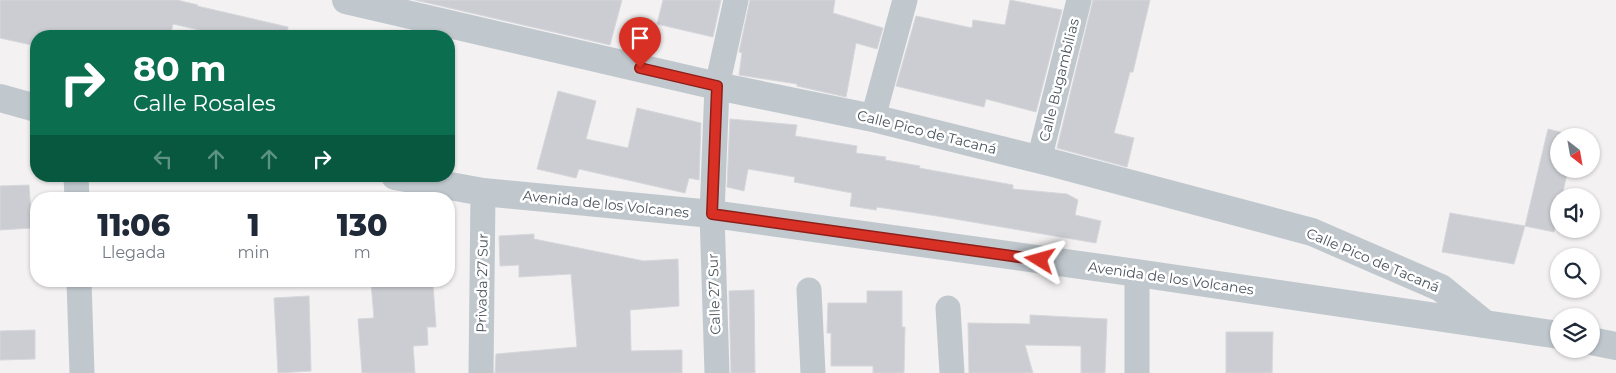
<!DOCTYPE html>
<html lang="es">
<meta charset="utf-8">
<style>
:root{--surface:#fff;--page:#f2f2f3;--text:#1f2937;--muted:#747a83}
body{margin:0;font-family:Montserrat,sans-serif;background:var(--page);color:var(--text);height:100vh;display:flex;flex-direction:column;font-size:19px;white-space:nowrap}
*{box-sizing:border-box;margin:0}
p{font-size:16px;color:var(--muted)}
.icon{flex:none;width:28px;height:28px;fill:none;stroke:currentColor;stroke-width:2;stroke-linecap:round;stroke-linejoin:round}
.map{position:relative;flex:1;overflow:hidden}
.drawer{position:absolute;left:30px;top:192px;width:425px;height:95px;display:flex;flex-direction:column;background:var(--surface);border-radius:20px;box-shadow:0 1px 4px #0004}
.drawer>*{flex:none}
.guide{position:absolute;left:30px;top:30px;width:425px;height:152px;border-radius:20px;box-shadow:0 1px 4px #0004;background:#0b6e4f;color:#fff;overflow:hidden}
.needle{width:32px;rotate:149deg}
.controls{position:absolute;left:1550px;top:128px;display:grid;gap:10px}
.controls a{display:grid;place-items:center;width:50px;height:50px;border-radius:50%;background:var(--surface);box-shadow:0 1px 4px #0004;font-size:25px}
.pin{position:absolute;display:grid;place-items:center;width:42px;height:42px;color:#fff;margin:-51px -21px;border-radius:50% 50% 50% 0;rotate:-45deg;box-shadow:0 0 5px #0007}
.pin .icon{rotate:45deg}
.me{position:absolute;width:55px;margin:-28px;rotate:278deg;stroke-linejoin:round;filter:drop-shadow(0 0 4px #0008)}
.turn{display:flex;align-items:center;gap:18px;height:105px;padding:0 20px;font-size:22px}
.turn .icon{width:65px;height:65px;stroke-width:2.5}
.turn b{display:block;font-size:35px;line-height:42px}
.lanes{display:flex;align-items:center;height:48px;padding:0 20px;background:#0003;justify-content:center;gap:25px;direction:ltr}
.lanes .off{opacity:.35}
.eta{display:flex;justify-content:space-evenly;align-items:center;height:85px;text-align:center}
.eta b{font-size:30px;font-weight:800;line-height:35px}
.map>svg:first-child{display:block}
.building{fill:#cbcdd2;stroke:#d5d7db}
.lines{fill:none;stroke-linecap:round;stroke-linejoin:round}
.minor{stroke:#c0c8ce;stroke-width:25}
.tertiary{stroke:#c0c8ce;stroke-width:28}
.route-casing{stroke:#8d1f18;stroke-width:12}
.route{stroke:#d93025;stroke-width:9}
.labels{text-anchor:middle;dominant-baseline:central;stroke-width:5;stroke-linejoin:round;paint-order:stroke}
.street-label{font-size:14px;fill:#4a545d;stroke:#fff}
</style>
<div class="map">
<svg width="1616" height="373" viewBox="0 0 1616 373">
<rect width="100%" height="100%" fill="#f3f1f1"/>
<!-- building -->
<g class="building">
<polygon points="0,0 177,0 198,5 197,6 288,27 287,36 226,36 173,24 170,36 36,36 36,46 0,38"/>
<polygon points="415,0 622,0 610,45"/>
<polygon points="663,0 721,0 713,37 657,24"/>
<polygon points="750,0 835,0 833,13 883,28 877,49 856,43 846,97 797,86 797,84 739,75 742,53 739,52"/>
<polygon points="1010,0 1062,10 1036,112 986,99 984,107 896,86 916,16 972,28 973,20 1005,25"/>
<polygon points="1093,0 1150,0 1133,72 1130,72 1114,133 1134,138 1127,167 1057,148"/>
<polygon points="558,91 596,101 586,139 628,148 637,108 701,123 699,180 689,178 685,193 579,169 576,178 537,169"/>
<polygon points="730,119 797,125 795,136 857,146 856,153 886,157 885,160 920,166 919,168 1013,185 1013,189 1067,194 1078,200 1075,215 1101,221 1096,243 937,216 877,207 876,210 850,206 852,193 794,182 795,177 748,169 744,191 727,187"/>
<polygon points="1548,129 1576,136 1559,136 1559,169 1568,169 1562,196 1559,196 1559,211 1554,232 1525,226"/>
<polygon points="29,185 32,228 0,230 0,186"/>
<polygon points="1450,213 1525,226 1514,264 1442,252"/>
<polygon points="534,234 534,239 644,261 678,259 679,306 630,310 631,351 682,350 682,373 495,373 496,354 577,347 571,274 519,277 519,265 500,266 499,236"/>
<polygon points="396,281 421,281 421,286 433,285 436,327 427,327 428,345 413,346 415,373 362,373 358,319 374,318 371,283"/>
<polygon points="754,290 755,373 731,373 729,291"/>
<polygon points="867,291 902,291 902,327 905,327 904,373 873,373 873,366 831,366 831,333 827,333 828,303 867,303"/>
<polygon points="309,296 311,371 278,373 274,298"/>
<polygon points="1030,315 1107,319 1105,373 1081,373 1081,346 1025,345 1033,373 969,373 968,323 1030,324"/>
<polygon points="35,330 35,359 0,360 0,331"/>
<polygon points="1226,332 1273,332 1272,373 1226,373"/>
</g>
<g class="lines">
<!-- minor -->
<g class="minor">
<polyline points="873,118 905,0"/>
<polyline points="1039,160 1079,0"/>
<polyline points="76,176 77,199"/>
<polyline points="1137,273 1137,373"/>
<polyline points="79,281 82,373"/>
<polyline points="809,290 813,373"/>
<polyline points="948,308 952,373"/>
<polyline points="481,373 483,192"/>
<polyline points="717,373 712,214 717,86 736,0"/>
</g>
<!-- tertiary -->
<g class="tertiary">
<polyline points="346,0 717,86 873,118 1049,162 1312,232 1441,288 1485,324"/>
<polyline points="0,98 36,108"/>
<polyline points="395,176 483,192 712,214 1137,273 1559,335"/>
<polyline points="1591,341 1616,346"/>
</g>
</g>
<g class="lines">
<defs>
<polyline id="route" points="640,68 717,86 712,214 1040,260"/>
</defs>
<!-- route casing -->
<use href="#route" class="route-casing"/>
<!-- route -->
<use href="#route" class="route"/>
</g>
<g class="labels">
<!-- street labels -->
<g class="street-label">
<text transform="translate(1059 80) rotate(-76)">Calle Bugambilias</text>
<text transform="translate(927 132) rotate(14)">Calle Pico de Tacaná</text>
<text transform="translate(606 204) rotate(6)">Avenida de los Volcanes</text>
<text transform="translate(1373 260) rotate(23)">Calle Pico de Tacaná</text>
<text transform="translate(1171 278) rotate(8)">Avenida de los Volcanes</text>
<text transform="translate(482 283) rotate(-89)">Privada 27 Sur</text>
<text transform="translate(714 294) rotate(-92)">Calle 27 Sur</text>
</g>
</g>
</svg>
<div class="controls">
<a><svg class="needle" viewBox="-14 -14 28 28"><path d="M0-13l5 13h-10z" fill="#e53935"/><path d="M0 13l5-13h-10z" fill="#747a83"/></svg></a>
<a><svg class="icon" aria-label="sound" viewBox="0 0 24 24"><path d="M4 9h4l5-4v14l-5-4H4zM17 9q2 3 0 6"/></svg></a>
<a><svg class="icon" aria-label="search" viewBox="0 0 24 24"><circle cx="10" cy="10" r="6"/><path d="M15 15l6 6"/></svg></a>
<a><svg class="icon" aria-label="layers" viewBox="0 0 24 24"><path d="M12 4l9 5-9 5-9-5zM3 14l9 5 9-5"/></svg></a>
</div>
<div class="pin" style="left:640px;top:68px;background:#d93025"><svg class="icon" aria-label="arrive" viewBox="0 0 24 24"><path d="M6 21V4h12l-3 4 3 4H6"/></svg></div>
<svg class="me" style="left:1040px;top:260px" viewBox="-20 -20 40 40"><path d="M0-17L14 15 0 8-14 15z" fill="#d93025" stroke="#fff" stroke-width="4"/></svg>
<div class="guide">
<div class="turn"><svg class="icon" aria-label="right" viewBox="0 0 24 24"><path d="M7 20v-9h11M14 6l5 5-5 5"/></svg><div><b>80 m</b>Calle Rosales</div></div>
<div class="lanes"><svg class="icon off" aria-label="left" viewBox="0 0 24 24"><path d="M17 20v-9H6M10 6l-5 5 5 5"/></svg><svg class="icon off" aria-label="ahead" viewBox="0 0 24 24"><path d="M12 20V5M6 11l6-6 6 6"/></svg><svg class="icon off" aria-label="ahead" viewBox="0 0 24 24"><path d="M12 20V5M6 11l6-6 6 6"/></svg><svg class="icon" aria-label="right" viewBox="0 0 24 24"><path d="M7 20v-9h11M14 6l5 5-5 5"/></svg></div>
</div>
<section class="drawer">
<div class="eta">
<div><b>11:06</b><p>Llegada</p></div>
<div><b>1</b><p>min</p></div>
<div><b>130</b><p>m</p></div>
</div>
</section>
</div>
